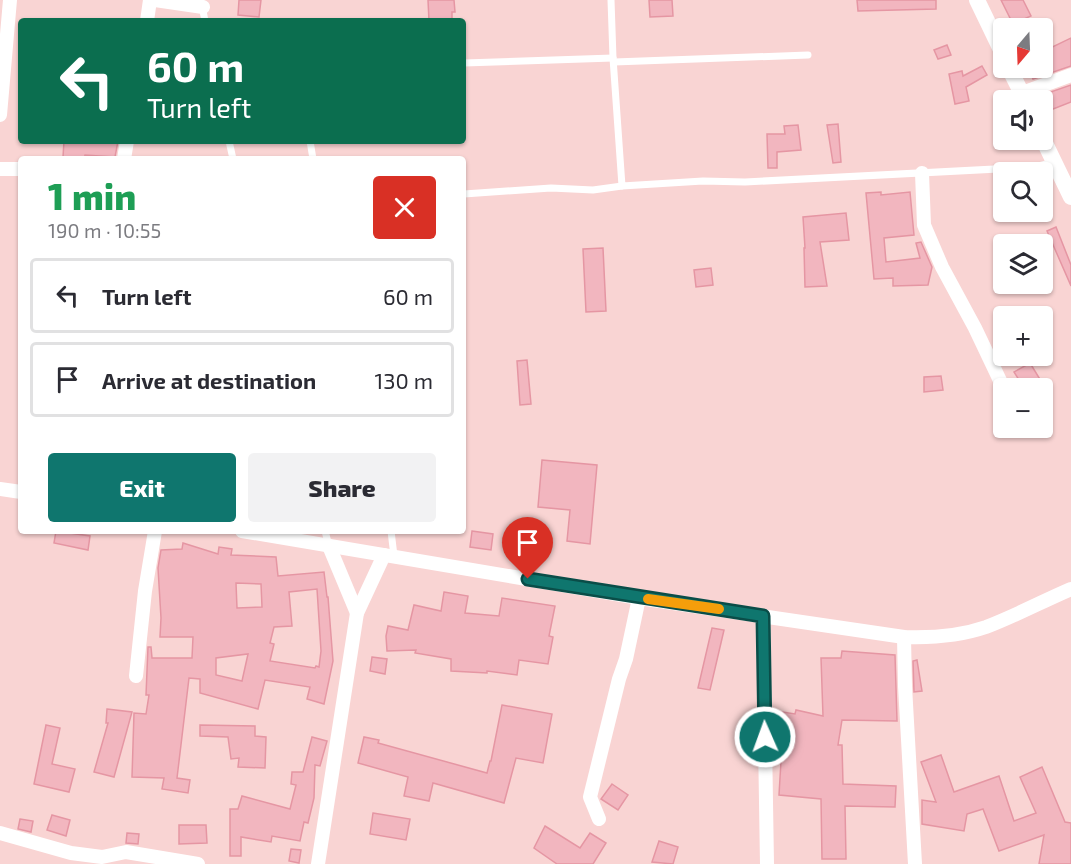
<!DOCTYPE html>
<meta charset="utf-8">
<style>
:root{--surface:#fff;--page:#f2f2f3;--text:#2b2b33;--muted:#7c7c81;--line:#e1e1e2;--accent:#0f766e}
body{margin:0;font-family:"Exo 2",sans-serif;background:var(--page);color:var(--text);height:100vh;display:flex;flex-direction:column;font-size:22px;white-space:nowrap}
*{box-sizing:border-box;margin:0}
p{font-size:20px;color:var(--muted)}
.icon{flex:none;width:33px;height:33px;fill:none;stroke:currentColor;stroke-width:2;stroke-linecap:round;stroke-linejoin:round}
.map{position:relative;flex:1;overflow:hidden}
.side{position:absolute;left:18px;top:156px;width:448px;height:378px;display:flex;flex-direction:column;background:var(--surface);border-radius:6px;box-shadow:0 2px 4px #0004}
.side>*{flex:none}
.top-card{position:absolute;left:18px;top:18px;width:448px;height:126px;border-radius:6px;box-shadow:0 2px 4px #0004;background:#0b6e4f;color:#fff;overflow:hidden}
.needle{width:39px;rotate:199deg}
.fabs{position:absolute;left:993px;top:18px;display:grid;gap:12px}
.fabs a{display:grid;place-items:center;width:60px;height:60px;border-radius:6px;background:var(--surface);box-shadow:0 2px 4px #0004;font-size:30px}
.pin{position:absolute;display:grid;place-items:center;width:51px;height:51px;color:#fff;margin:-62px -26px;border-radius:50% 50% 50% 0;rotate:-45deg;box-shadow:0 0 6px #0007}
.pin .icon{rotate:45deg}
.me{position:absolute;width:66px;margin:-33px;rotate:358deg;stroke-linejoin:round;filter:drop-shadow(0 0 4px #0008)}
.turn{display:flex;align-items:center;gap:21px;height:126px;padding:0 30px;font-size:27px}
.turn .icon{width:78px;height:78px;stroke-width:2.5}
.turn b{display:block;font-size:42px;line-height:51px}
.round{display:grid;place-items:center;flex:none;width:63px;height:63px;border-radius:6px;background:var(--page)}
.overview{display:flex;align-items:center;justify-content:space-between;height:102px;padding:0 30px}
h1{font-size:36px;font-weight:800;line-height:45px;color:#1e9e55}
.action{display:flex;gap:12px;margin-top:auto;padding:12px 30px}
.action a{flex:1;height:69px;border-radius:6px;background:var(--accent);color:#fff;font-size:24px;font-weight:800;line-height:69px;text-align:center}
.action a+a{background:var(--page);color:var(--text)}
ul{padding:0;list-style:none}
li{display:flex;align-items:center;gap:18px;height:75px;margin:0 12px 9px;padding:0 18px;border:3px solid var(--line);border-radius:6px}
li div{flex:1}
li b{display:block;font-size:22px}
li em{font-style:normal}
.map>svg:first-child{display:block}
.residential{fill:#f9d4d3;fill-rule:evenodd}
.building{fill:#f2b6bf;stroke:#e596a3;stroke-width:1.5;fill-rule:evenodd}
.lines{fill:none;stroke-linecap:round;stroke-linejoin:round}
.service{stroke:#fff;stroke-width:7}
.minor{stroke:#fff;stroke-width:14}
.tertiary{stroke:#fff;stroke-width:16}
.route-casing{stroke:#0a4d48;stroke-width:15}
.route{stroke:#0f766e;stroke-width:10}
.slow{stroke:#f59e0b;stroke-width:10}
</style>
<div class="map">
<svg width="1071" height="864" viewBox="0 0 1071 864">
<rect width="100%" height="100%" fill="#fce1df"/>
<!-- residential -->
<path class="residential" d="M 0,0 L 1071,0 L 1071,864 L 0,864 ZM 21,21 L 464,21 L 464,141 L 21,141 ZM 1004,28 L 1042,28 L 1042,68 L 1004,68 ZM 1004,100 L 1042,100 L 1042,140 L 1004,140 ZM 21,159 L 464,159 L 464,531 L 21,531 ZM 1004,172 L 1042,172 L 1042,212 L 1004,212 ZM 1004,244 L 1042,244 L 1042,284 L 1004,284 ZM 1004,316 L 1042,316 L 1042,356 L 1004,356 ZM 1004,388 L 1042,388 L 1042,428 L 1004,428 Z"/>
<!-- building -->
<g class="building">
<polygon points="239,0 261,0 259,17 238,15"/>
<polygon points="428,0 454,0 455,12 452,12 452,21 429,21"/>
<polygon points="649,0 672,0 673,16 650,17"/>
<polygon points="857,0 936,0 936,9 858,11"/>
<polygon points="1001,0 1023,0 1031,16 1013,24"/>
<polygon points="1071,38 1071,66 1033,79 1028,68 1042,68 1042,52"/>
<polygon points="947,45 951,55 938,59 934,50"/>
<polygon points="982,66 987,75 966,87 969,101 955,104 949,74 962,71 963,76"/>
<polygon points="1071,85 1071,102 1048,111 1042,95"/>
<polygon points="838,124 841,162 833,163 827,125"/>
<polygon points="798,125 801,150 777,152 777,168 768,168 767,134 785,134 784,126"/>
<polygon points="64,141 118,141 115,157 85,155 84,159 63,157"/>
<polygon points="881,192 881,195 910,192 914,235 884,238 886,262 920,258 916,243 921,242 932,267 928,285 893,286 893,278 874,279 866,193"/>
<polygon points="846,213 849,240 820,242 827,286 805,287 804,248 805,248 803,217"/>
<polygon points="1056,227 1071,265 1071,286 1047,231"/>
<polygon points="603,248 606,311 586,312 583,249"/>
<polygon points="711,268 713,285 696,287 694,270"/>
<polygon points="527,360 531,404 520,405 517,361"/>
<polygon points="1030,363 1041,381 1028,388 1024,388 1014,372"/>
<polygon points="941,376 943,390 924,392 924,377"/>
<polygon points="542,460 597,465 590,544 567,541 570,510 538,507"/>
<polygon points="56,531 90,536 88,550 54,543"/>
<polygon points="472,531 493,534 491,550 470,547"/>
<path d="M 183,543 L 218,554 L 219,547 L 232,549 L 231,555 L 276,557 L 278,576 L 324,572 L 327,597 L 328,597 L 333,661 L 324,704 L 307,699 L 310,687 L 265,680 L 258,709 L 200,693 L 200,679 L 189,678 L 177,778 L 190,780 L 188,793 L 162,789 L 164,778 L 132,777 L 134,713 L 146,714 L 149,695 L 146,695 L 148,647 L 151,647 L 152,658 L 192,658 L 193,637 L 160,637 L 161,618 L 158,568 L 161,550 L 182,549 ZM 236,583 L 261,584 L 262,607 L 237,608 ZM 317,589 L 321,651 L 319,667 L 316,666 L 315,668 L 270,661 L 274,644 L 270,643 L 274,627 L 292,626 L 289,592 ZM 248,654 L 242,681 L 216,675 L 216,658 Z"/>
<polygon points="444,592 468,596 465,613 499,616 502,598 555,606 549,636 553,637 548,664 519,660 517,675 487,671 487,673 451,671 451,659 415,653 416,650 387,651 386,636 388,626 408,630 414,605 441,611"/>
<polygon points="712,628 724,630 710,690 698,688"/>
<polygon points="842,651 895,655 897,721 842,720 838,745 842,745 843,784 896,786 895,807 845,806 846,859 822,859 821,799 779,795 781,761 776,761 782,736 774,735 774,730 777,711 795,714 796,710 823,716 821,658 841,658"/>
<polygon points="372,657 387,659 385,674 370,671"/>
<polygon points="917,660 922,691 914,692 913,661"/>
<polygon points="502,705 552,714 543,763 516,758 504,803 433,783 429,801 404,796 408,777 358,763 364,737 379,740 378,743 487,773 490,761 491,761"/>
<polygon points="107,709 132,712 114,777 94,772 108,723 106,723"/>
<polygon points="46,725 60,728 52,764 75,769 69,792 34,784"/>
<polygon points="200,725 255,726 255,736 266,737 265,768 238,767 239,758 231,759 228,737 200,736"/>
<polygon points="312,737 327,741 320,766 315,765 314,798 308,823 304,822 300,841 272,836 271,842 241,837 241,856 230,856 230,809 238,809 242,796 290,809 296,785 291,784 292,772 303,772"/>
<polygon points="941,755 954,792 999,776 1014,821 1036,813 1020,777 1042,767 1065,822 1071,823 1071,864 1039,864 1044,835 999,851 983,809 967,814 964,831 922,824 922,800 936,802 921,762"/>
<polygon points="612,784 628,795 618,810 601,799"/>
<polygon points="373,813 410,819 406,840 370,834"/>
<polygon points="52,815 70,820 66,836 47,830"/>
<polygon points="20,819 33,821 31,832 18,829"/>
<polygon points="179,825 206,825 207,843 179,844"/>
<polygon points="545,826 580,848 590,833 606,843 593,864 557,864 534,848"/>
<polygon points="127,833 139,834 138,844 126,843"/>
<polygon points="659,841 678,847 673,864 652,862"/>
<polygon points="291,849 301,850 299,863 289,861"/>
</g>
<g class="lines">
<!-- service -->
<g class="service">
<polyline points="611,0 613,58 622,186 703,181 745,182 1035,167 1054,162"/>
<polyline points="202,6 205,21"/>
<polyline points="614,62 808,55"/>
<polyline points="464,63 613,58"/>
<polyline points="229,141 233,159"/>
<polyline points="310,141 313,159"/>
<polyline points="464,194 551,188 593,190 622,186"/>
<polyline points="325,531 329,546"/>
<polyline points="391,531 394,556"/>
</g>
<!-- minor -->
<g class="minor">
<polyline points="155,0 203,7"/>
<polyline points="147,21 150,0"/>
<polyline points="1022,93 1071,75"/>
<polyline points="0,115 10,0"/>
<polyline points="124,159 127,141"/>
<polyline points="0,169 21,169"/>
<polyline points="922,173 924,225 942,267 975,328 1004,389"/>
<polyline points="0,489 21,492"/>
<path d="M 242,531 L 639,598 L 904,637 C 932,638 960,636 986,627 C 1015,616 1043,601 1071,589"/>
<polyline points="329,546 357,613"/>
<polyline points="763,616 767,864"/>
<polyline points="904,637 905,686 915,864"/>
<polyline points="136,676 145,591 155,531"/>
<polyline points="599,819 590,797 619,679 626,659 639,598"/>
<polyline points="0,833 71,853 102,857 126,852 198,864"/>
<polyline points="318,864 357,613 384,555"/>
</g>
<!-- tertiary -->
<g class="tertiary">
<polyline points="977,0 1004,56"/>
<polyline points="1009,68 1025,100"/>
<polyline points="1042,137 1071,197"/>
</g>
</g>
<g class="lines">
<defs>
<polyline id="route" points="528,579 763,616 765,737"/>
</defs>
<!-- route casing -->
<use href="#route" class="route-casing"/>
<!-- route -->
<use href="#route" class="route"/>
<!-- slow -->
<polyline class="slow" points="648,599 719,609"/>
</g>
</svg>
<div class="fabs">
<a><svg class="needle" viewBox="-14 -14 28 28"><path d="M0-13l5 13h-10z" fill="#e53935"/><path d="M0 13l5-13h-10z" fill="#7c7c81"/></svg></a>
<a><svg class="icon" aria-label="sound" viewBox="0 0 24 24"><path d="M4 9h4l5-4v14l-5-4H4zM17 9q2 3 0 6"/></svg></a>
<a><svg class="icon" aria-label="search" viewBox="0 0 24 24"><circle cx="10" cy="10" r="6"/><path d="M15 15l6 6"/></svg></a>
<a><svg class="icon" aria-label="layers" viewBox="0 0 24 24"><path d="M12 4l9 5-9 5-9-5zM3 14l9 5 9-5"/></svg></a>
<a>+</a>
<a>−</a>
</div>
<div class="pin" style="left:528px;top:579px;background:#d93025"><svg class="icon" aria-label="arrive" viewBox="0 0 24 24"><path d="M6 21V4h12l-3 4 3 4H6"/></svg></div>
<svg class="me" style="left:765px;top:737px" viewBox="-20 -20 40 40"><circle r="17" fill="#0f766e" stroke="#fff" stroke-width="3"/><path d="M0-11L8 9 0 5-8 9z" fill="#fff"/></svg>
<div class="top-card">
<div class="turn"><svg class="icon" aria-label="left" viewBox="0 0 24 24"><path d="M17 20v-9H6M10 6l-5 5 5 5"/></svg><div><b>60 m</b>Turn left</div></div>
</div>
<section class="side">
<div class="overview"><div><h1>1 min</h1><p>190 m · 10:55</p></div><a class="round" style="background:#d93025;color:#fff"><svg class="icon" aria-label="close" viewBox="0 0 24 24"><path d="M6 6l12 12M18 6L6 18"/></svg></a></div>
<ul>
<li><svg class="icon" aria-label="left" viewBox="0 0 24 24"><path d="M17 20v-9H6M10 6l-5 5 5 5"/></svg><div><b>Turn left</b></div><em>60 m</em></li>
<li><svg class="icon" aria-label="arrive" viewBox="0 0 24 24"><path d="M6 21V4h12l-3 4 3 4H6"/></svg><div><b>Arrive at destination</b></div><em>130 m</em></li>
</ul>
<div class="action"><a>Exit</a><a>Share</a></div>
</section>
</div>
